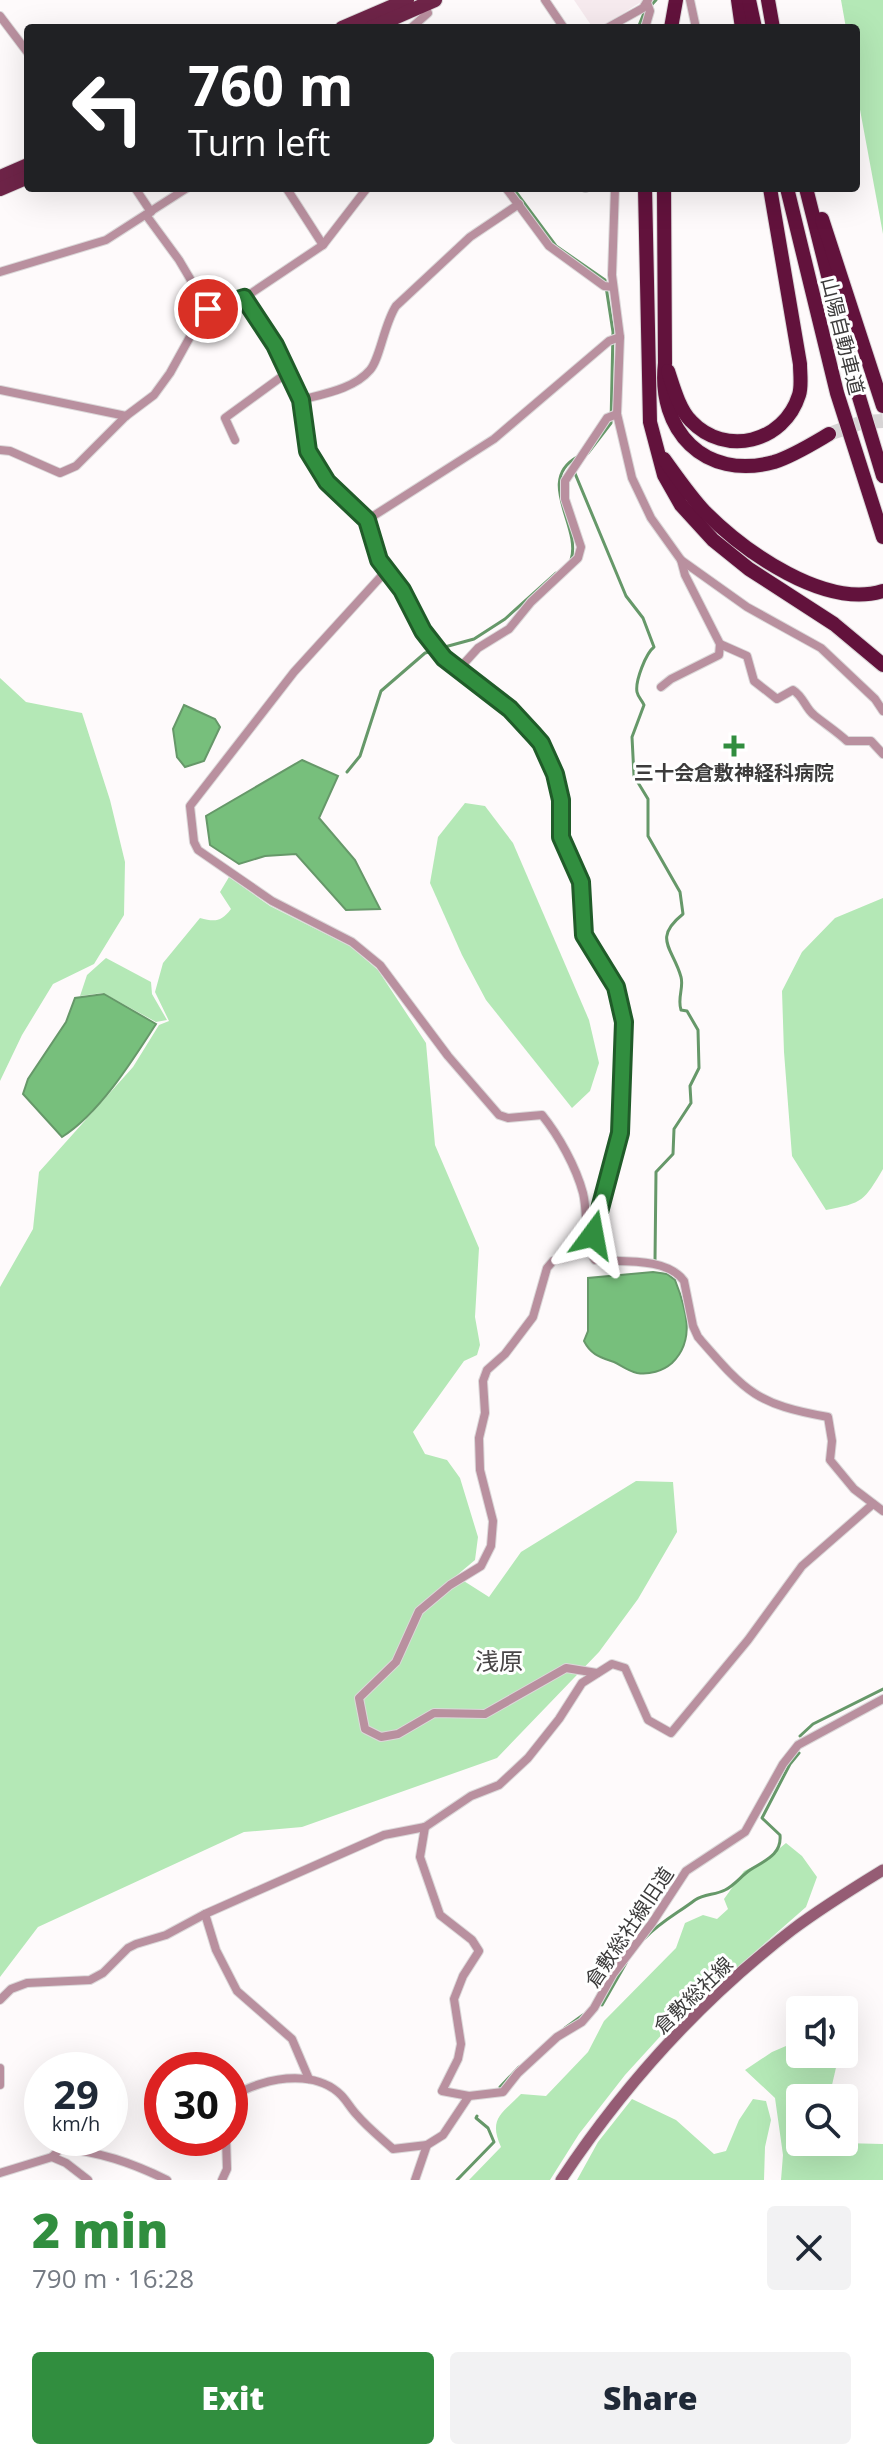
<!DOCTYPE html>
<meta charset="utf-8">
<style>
:root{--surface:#fff;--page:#f2f2f3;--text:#1f2937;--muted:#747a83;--accent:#318e3f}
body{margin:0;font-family:"Open Sans","Noto Sans JP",sans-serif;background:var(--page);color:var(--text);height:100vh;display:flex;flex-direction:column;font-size:30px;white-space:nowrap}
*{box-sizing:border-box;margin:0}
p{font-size:26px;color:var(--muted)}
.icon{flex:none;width:44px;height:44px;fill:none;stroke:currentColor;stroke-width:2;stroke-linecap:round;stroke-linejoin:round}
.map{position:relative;height:2180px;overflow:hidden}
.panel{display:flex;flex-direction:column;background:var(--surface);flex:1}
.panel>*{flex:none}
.banner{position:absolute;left:24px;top:24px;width:836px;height:168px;border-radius:8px;box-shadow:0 8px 32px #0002;background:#202124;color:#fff;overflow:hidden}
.tools{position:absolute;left:786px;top:1996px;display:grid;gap:16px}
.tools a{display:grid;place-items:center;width:72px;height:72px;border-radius:8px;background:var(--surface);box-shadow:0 8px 32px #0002;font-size:40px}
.speed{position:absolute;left:24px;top:2052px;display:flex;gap:16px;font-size:40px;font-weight:700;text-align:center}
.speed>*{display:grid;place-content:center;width:104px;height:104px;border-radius:50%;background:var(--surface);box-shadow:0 8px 32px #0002;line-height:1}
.speed small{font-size:20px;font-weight:400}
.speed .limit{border:12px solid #d22;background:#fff;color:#111}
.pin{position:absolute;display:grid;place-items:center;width:68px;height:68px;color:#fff;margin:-34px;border:4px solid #fff;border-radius:50%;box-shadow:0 2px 8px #0007}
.me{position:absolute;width:88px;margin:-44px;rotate:13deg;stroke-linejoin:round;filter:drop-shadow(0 0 6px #0008)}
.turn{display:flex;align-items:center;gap:28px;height:168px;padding:0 32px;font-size:36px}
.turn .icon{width:104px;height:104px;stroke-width:2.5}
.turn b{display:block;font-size:56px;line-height:68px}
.round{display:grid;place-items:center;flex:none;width:84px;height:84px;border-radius:8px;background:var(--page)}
.overview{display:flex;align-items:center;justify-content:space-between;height:136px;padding:0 32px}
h1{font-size:48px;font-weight:800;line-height:60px;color:var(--accent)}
.action{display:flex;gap:16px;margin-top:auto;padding:16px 32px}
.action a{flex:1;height:92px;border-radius:8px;background:var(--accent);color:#fff;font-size:32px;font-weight:800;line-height:92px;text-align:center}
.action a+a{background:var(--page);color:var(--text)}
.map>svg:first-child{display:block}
.built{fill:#f6eaee}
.green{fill:#b4e8b6}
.water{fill:#77bf7c;stroke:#669869;stroke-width:2}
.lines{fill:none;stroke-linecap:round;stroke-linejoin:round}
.stream{stroke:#669869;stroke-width:3}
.motorway-tunnel{stroke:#d7d4d5;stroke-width:14;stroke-dasharray:14 7;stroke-linecap:butt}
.minor-casing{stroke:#dbd8d9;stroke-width:10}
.secondary-casing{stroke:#dbd8d9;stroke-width:13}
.trunk-casing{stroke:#dbd8d9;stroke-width:16}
.motorway-casing{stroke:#dbd8d9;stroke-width:16}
.minor{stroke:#b9909f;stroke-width:8}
.secondary{stroke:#955c74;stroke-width:11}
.trunk{stroke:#6e2448;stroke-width:14}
.motorway{stroke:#62123c;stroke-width:14}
.route-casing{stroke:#205c29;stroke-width:20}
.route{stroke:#318e3f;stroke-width:14}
.poi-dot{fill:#318e3f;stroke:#fff;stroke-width:3}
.labels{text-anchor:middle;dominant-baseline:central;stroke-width:6;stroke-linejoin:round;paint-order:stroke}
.street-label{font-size:20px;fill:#3d3c3c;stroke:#fff}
.poi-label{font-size:20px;font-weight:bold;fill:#3d3c3c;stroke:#fff}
.quarter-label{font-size:24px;fill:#494647;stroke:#fff}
</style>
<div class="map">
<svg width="883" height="2180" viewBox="0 0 883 2180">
<rect width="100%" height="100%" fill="#fefafb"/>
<!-- built -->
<polygon class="built" points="574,0 644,0 600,28 593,28"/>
<!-- green -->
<g class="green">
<polygon points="841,0 883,0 883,234 856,88 856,28 846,28"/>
<polygon points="0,678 26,702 82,713 110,800 125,862 124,915 94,964 53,984 22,1035 0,1081"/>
<polygon points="465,803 485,806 513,843 589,1020 599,1063 590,1091 572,1108 486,1000 462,955 430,883 438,837"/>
<path d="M 229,877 L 270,906 L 350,946 L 378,970 L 426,1043 L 435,1145 L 479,1248 L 475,1317 L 480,1345 L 477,1355 L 464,1361 L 413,1432 L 425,1454 L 447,1460 L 460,1478 L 478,1537 L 475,1560 L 456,1576 L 489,1597 L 521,1552 L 636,1481 L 673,1482 L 677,1532 L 638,1599 L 599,1652 L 497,1758 L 302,1827 L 244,1832 L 38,1927 L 0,1977 L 0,1287 L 33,1229 L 39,1172 L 133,1067 L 159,1025 L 169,1021 L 155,992 L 163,963 L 200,918 C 215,922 221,922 231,909 L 220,892 Z"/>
<path d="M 883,898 L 883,1169 C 864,1201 863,1203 826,1210 L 792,1156 L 784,1052 L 782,991 L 802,952 L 835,918 Z"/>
<polygon points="106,958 151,982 152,994 167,1020 156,1022 103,993 80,996 87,975"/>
<path d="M 786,1843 L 802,1856 L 817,1877 L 806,1907 L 666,2030 L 625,2075 L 579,2134 L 550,2180 L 469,2180 L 501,2147 C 488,2118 502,2114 521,2094 L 546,2096 L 588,2052 L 604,2021 L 676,1948 L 685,1923 L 703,1915 L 717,1919 L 728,1909 L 724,1899 L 744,1871 L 763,1862 Z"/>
<polygon points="800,2040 800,2054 836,2054 838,2059 829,2098 800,2098 800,2142 883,2144 883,2180 781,2180 783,2155 775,2098 745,2070 772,2052"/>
<polygon points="632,2099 676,2120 714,2154 726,2151 739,2120 753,2099 766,2101 771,2120 765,2147 764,2180 577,2180 598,2142"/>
</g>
<!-- water -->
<g class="water">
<polygon points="184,705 215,719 220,727 204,761 185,767 177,757 173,729"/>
<polygon points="302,760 338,776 319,818 355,860 380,909 346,910 296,854 265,856 239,864 210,845 206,816"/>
<path d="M 104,994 L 156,1024 C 133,1060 99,1114 62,1137 L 23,1094 L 28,1079 L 66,1022 L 75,998 Z"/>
<path d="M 653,1272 L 667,1274 L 675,1280 C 686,1308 696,1340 672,1363 C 663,1371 649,1375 637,1373 C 628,1371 622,1366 614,1362 C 600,1357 591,1355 584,1341 L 588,1331 L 588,1278 Z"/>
</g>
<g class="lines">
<!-- stream -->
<g class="stream">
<polyline points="638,28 644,13 656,0"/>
<polyline points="513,188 556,246 605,280 613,332 611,423 588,453"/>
<path d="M 574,471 L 626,596 L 643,618 L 654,647 C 646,653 635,681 637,692 C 638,697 642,700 644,705 L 632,737 L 634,776 L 648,799 L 648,836 L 680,892 L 683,914 C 652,939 673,948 681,977 C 684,988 677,998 681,1010 L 687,1011 L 698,1030 L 699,1068 L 690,1086 L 691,1103 L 674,1129 L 673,1154 L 656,1172 L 655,1260"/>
<path d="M 571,560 C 582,527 535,481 577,457"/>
<polyline points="441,648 474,639 505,619 556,573"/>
<polyline points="347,772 360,756 381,691 425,653 433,651"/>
<polyline points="800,1736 813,1724 883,1689"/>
<path d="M 645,1938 C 660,1922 678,1913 695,1900 C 704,1894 715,1895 725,1890 C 735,1885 741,1876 750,1870 C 764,1861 782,1855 780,1835 L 762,1818 L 790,1764 L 799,1753"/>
<polyline points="602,2005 626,1963"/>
<polyline points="565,2028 583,2015"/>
<polyline points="500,2087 519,2067"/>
<polyline points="457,2180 494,2142 488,2128 476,2118 477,2116"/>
</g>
<!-- motorway-tunnel -->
<polyline class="motorway-tunnel" points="829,434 863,422 883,421"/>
<defs>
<g id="minor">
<polyline points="545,0 564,28"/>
<polyline points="690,0 696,28"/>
<polyline points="0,16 28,53"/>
<polyline points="411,28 428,13 423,1"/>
<polyline points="607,28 643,8 648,0"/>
<polyline points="645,28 650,11 647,3"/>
<polyline points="135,188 151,212"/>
<polyline points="506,188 549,246 604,286 613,287"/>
<polyline points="585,188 586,188"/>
<polyline points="615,188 612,275 620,337 617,414 632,478 651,518 681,560 747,607 821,648 875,699 883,711"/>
<polyline points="287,189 323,245"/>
<polyline points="146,215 179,260 208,309"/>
<polyline points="0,272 106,240 187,188"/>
<polyline points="244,298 323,245 367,188"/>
<polyline points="0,390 126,416"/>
<path d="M 301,400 C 323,394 354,389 370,370 C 380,359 384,324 396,306 L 470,237 L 519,204"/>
<polyline points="235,440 225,418 288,372"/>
<polyline points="0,450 10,451 60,473 76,466 126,416 154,395 170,373 196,326 208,309 244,298 275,345 301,400 308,451 327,482 367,520 379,560 402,590 423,631 444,658 510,709 534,735 541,743 555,774 561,800 561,837 581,882 584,935 616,987 624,1022 620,1133 589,1252"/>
<polyline points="367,520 494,439 609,341 620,337"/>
<path d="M 681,560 L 685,575 L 720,644 L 747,656 L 754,681 L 777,699 L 793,690 C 804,697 805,708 814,715 C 825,724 836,731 847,741 L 871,741 L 883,754"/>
<path d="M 386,571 L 294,672 L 190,806 L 194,842 L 198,850 L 272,901 L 352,942 L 380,965 L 448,1056 L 499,1115 L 508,1118 L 542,1115 C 559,1136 576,1167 583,1193 C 588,1213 584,1245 595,1260 C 622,1262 667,1257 684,1281 L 693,1326 L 698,1337 C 746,1392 755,1404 828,1417 L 832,1441 L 830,1460 L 854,1489 L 883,1511"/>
<polyline points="458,670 478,648 509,629 531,602 578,558 581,547 565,499 565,481 607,418 617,414"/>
<polyline points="661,687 671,679 719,655 720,644"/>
<polyline points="589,1252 553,1261 547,1268 533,1317 505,1354 487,1370 483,1381 485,1413 479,1438 480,1470 493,1521 491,1546 481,1566 450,1585 419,1611 396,1662 359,1698 365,1729 381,1737 398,1734 434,1713 485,1714 566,1668 597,1673"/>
<polyline points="425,1827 420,1857 440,1915 472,1940 479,1951 463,1976 454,1999 461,2044 458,2059 442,2091 469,2096"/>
<polyline points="205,1914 216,1950 237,1991 292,2039 309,2079"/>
<polyline points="0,2000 11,1989 27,1983 90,1980 103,1973 128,1948 136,1944 166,1935 205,1914 384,1835 425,1827 471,1796 499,1785 528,1758 559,1719 582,1683 612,1664 625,1668 648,1720 671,1733 748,1640 802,1566 873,1504"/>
<polyline points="0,2068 0,2085"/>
<path d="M 230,2104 C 236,2092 248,2088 260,2084 C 286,2076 320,2074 341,2095 C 347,2101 351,2109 357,2115 C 367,2127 381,2138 393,2149 L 427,2145"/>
<polyline points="52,2157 66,2163 88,2180"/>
<path d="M 0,2173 L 52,2157 L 60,2149 C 99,2151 132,2163 167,2180"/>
<polyline points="222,2180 227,2169 226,2138"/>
<polyline points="415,2180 427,2145 443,2135 469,2096 503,2092 518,2073 557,2037 582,2022 594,2008 613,1974 652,1923 686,1871 745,1832 783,1764 798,1745 883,1699"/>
</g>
<path id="secondary" d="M 561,2180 C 624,2085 701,2000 792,1930 C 821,1908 852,1889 883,1870"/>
<g id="trunk">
<polyline points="342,28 407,0"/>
<polyline points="371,28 435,0"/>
<polyline points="0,177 28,165"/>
<polyline points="0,189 28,177"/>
</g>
<g id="motorway">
<polyline points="738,0 742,28"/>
<polyline points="749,0 755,28"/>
<polyline points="768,0 773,28"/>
<polyline points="671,28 676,0"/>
<polyline points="645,188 650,422 664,475 681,505 713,540 749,569 834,624 883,665"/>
<path d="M 664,188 L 665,363 C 657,430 704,481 774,462 C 793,456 812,444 829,434"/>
<polyline points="787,188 837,393 883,537"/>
<polyline points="806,188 856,387 883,476"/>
<polyline points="822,219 883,406"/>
<path d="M 668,371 C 673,386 679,409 691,421 C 725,457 784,443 799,395 C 802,386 800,374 800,364 L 770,188"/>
<path d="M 664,459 C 677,477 690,496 705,512 C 745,552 825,609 883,591"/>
</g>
</defs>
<!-- minor casing -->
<use href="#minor" class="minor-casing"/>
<!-- secondary casing -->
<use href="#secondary" class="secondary-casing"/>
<!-- trunk casing -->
<use href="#trunk" class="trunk-casing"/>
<!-- motorway casing -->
<use href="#motorway" class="motorway-casing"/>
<!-- minor -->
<use href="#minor" class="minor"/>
<!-- secondary -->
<use href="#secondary" class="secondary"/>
<!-- trunk -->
<use href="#trunk" class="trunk"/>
<!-- motorway -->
<use href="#motorway" class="motorway"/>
</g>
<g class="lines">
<defs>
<polyline id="route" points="208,309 244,298 275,345 301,400 308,451 327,482 367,520 379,560 402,590 423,631 444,658 510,709 534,735 541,743 555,774 561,800 561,837 581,882 584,935 616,987 624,1022 620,1133 593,1235"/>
</defs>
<!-- route casing -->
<use href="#route" class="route-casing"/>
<!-- route -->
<use href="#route" class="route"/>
</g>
<!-- markers -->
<path class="poi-dot" d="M730 734h8v8h8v8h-8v8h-8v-8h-8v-8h8z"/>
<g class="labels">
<!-- street labels -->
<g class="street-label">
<text transform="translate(843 336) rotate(76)">山陽自動車道</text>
<text transform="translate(629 1927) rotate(-56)">倉敷総社線旧道</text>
<text transform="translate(693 1995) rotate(-44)">倉敷総社線</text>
</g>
<!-- poi labels -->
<g class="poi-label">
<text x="734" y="772">三十会倉敷神経科病院</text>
</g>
<!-- quarter labels -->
<g class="quarter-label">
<text x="499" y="1660">浅原</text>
</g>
</g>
</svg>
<div class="tools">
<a><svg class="icon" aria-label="sound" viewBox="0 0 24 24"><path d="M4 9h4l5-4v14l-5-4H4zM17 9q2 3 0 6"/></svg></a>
<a><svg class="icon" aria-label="search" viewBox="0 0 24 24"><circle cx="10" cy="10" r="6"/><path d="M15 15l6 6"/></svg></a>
</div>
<div class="speed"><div>29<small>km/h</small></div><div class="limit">30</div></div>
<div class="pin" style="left:208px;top:309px;background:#d93025"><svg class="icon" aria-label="arrive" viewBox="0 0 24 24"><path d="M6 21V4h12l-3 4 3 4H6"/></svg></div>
<svg class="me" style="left:593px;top:1235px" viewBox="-20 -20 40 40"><path d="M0-17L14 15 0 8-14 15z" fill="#318e3f" stroke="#fff" stroke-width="4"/></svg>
<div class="banner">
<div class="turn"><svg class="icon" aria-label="left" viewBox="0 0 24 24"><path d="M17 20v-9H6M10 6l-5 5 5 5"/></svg><div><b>760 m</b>Turn left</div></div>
</div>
</div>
<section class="panel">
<div class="overview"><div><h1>2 min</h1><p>790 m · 16:28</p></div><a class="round"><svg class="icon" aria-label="close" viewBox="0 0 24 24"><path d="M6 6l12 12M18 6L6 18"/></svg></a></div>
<div class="action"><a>Exit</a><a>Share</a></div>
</section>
